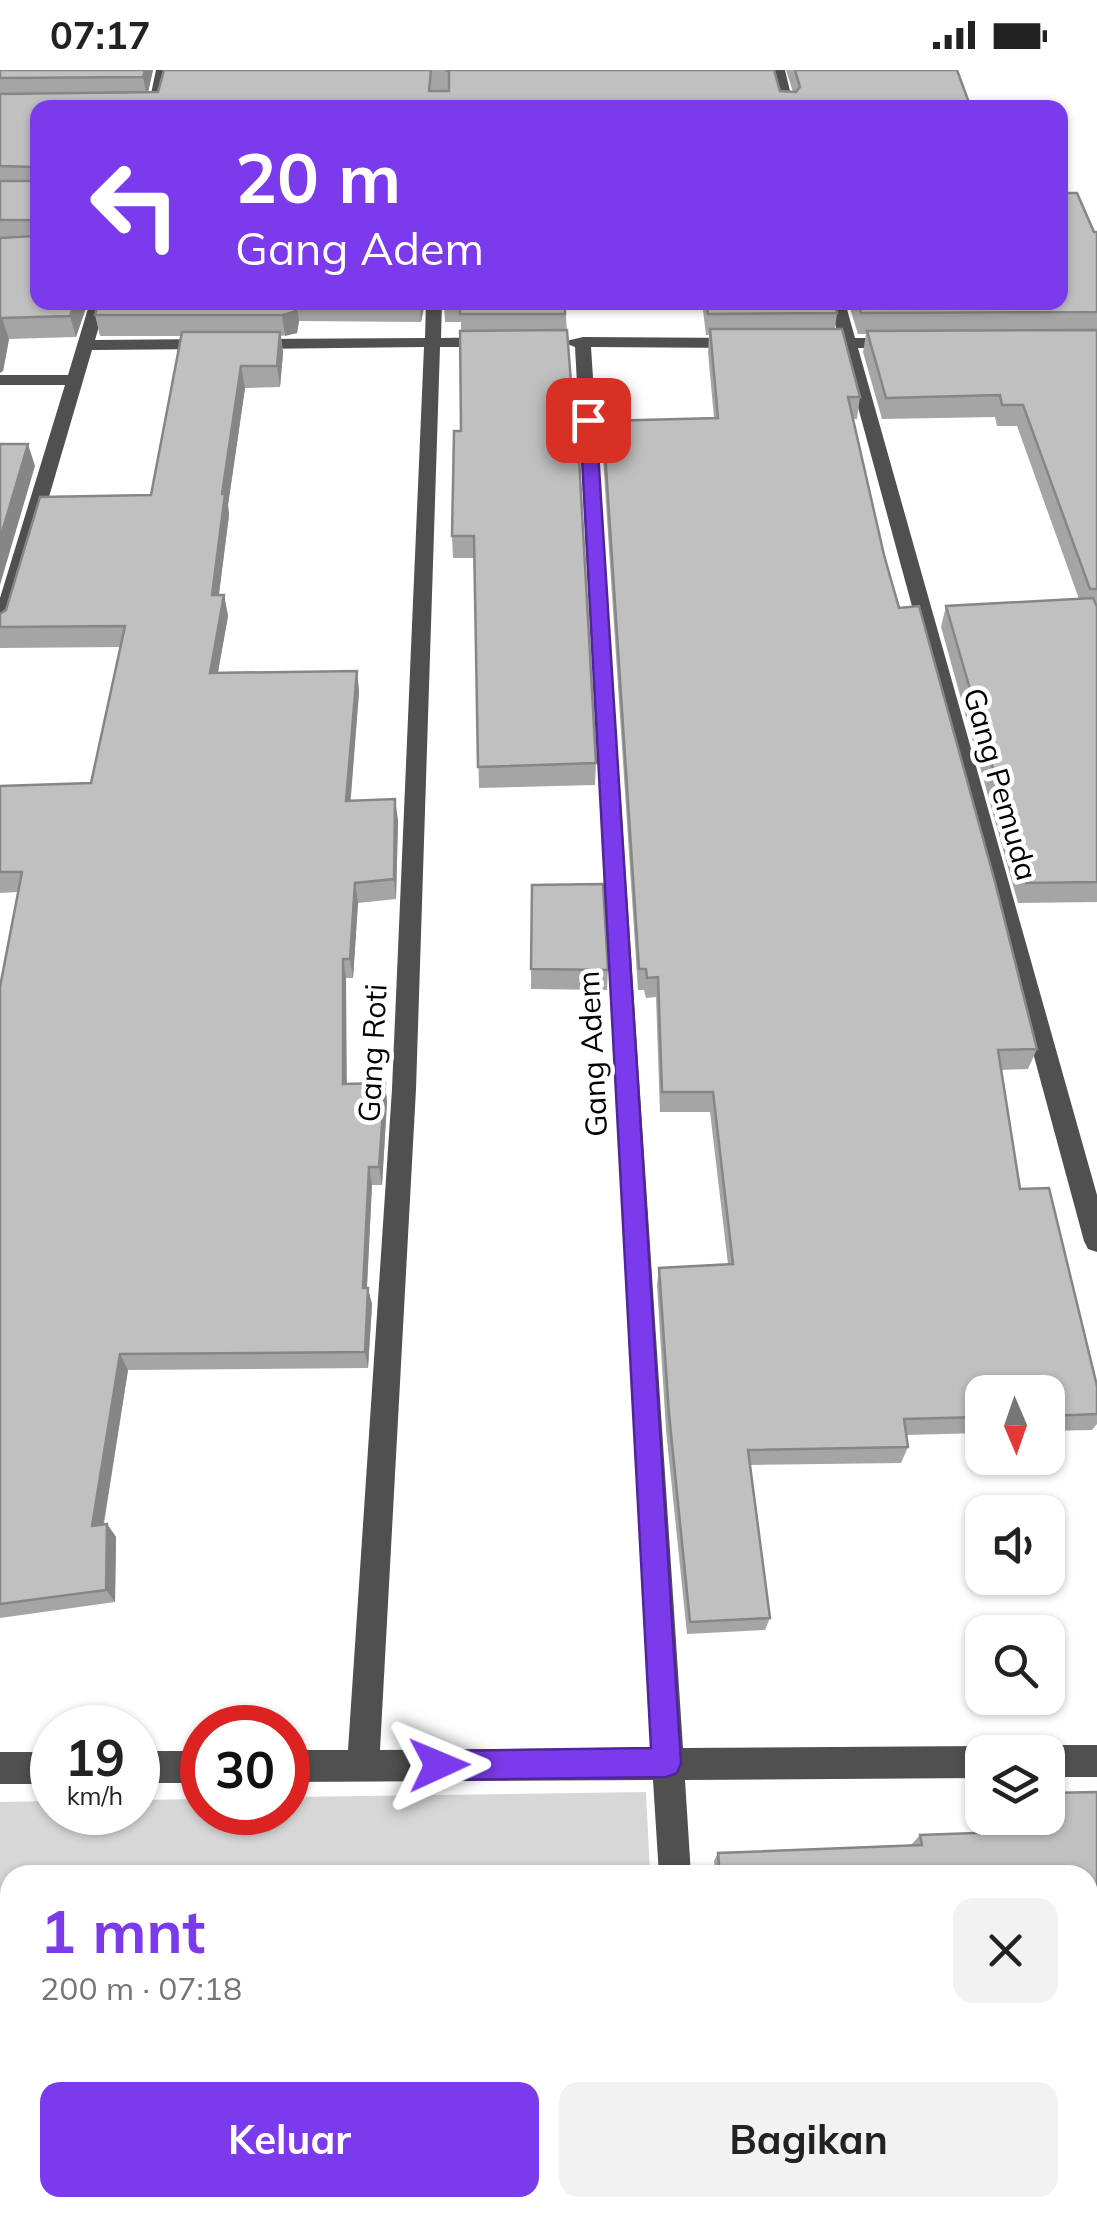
<!DOCTYPE html>
<html lang="id">
<meta charset="utf-8">
<style>
:root{--surface:#fff;--page:#f2f2f2;--text:#222;--muted:#767676;--accent:#7c3aed}
body{margin:0;font-family:Mulish,sans-serif;background:var(--page);color:var(--text);height:100vh;display:flex;flex-direction:column;font-size:38px;white-space:nowrap}
*{box-sizing:border-box;margin:0}
p{font-size:32px;color:var(--muted)}
.icon{flex:none;width:55px;height:55px;fill:none;stroke:currentColor;stroke-width:2;stroke-linecap:round;stroke-linejoin:round}
.map{position:relative;flex:1;overflow:hidden}
.side{position:absolute;left:0px;top:1795px;width:1098px;height:352px;display:flex;flex-direction:column;background:var(--surface);border-radius:30px 30px 0 0;box-shadow:0 2px 8px #0004}
.side>*{flex:none}
.hud{position:absolute;left:30px;top:30px;width:1038px;height:210px;border-radius:20px;box-shadow:0 2px 8px #0004;background:#7c3aed;color:#fff;overflow:hidden}
.needle{width:65px;rotate:178deg}
.fabs{position:absolute;left:965px;top:1305px;display:grid;gap:20px}
.fabs a{display:grid;place-items:center;width:100px;height:100px;border-radius:20px;background:var(--surface);box-shadow:0 2px 8px #0004;font-size:50px}
.speed{position:absolute;left:30px;top:1635px;display:flex;gap:20px;font-size:50px;font-weight:700;text-align:center}
.speed>*{display:grid;place-content:center;width:130px;height:130px;border-radius:50%;background:var(--surface);box-shadow:0 2px 8px #0004;line-height:1}
.speed small{font-size:25px;font-weight:400}
.speed .limit{border:15px solid #d22;background:#fff;color:#111}
.pin{position:absolute;display:grid;place-items:center;width:85px;height:85px;color:#fff;margin:-42px;border-radius:20px;box-shadow:0 5px 15px #0006}
.me{position:absolute;width:110px;margin:-55px;rotate:89deg;stroke-linejoin:round;filter:drop-shadow(0 0 8px #0008)}
.turn{display:flex;align-items:center;gap:35px;height:210px;padding:0 40px;font-size:45px}
.turn .icon{width:130px;height:130px;stroke-width:2.5}
.turn b{display:block;font-size:70px;line-height:85px}
.round{display:grid;place-items:center;flex:none;width:105px;height:105px;border-radius:20px;background:var(--page)}
.summary{display:flex;align-items:center;justify-content:space-between;height:170px;padding:0 40px}
h1{font-size:60px;font-weight:700;line-height:75px;color:var(--accent)}
.action{display:flex;gap:20px;margin-top:auto;padding:20px 40px}
.action a{flex:1;height:115px;border-radius:20px;background:var(--accent);color:#fff;font-size:40px;font-weight:700;line-height:115px;text-align:center}
.action a+a{background:var(--page);color:var(--text)}
.status{display:flex;justify-content:space-between;align-items:center;height:70px;padding:0 50px;background:var(--surface);direction:ltr}
.status svg{height:28px;fill:currentColor}
.map>svg:first-child{display:block}
.green{fill:#d7d7d7}
.lines{fill:none;stroke-linecap:round;stroke-linejoin:round}
.minor{fill:#505050;fill-rule:evenodd}
.wall{fill:#a5a5a5}
.shaded-wall{fill:#868686}
.building{fill:#c0c0c0;stroke:#868686;stroke-width:2.5}
.route{fill:#7c3aed;stroke:#51269a;stroke-width:2.5}
.labels{text-anchor:middle;dominant-baseline:central;stroke-width:9;stroke-linejoin:round;paint-order:stroke}
.street-label{font-size:30px;fill:#000;stroke:#fff}
</style>
<div class="status"><b>07:17</b><svg viewBox="0 0 49 12"><path d="M0 12V9h3v3zM5 12V6h3v6zM10 12V3h3v9zM15 12V0h3v12zM26 1h20v11H26zM47 4h2v5h-2z"/></svg></div>
<div class="map">
<svg width="1097" height="2147" viewBox="0 0 1097 2147">
<rect width="100%" height="100%" fill="#fff"/>
<!-- green -->
<polygon class="green" points="646,1722 650,1805 10,1805 10,2138 664,2138 665,2147 0,2147 0,1732 52,1731 52,1742 138,1742 138,1730 202,1729 202,1742 288,1742 288,1727"/>
<g class="lines">
<!-- minor -->
<g class="minor">
<polygon points="156,0 170,0 162,38 148,38"/>
<polygon points="771,0 785,0 794,38 780,38"/>
<polygon points="90,232 106,232 95,270 210,269 218,274 210,279 92,280 10,560 0,566 0,528 65,315 0,315 0,305 68,305"/>
<polygon points="426,232 442,232 441,268 495,267 503,272 495,277 440,277 416,1019 380,1680 652,1678 575,277 562,272 583,267 740,268 748,273 740,278 591,277 683,1678 982,1676 994,1682 982,1682 982,1708 685,1710 691,1805 659,1805 653,1710 288,1712 288,1680 348,1680 392,1019 424,277 250,279 242,274 250,269 425,268"/>
<polygon points="829,232 845,232 855,268 895,268 903,273 895,278 858,278 1097,1125 1097,1182 1088,1179 1084,1171 842,278 815,278 807,273 815,268 839,268"/>
<polygon points="1048,1675 1097,1675 1097,1707 1048,1707 1048,1682 1036,1682"/>
<rect x="138" y="1681" width="64" height="32"/>
<rect x="0" y="1682" width="52" height="32"/>
<polygon points="683,2138 719,2138 720,2147 684,2147"/>
</g>
</g>
<!-- wall -->
<g class="wall">
<polygon points="0,0 153,0 148,22 158,22 164,0 774,0 780,21 793,22 786,0 957,0 971,38 38,38 88,232 76,267 9,269 3,301 0,303"/>
<polygon points="1094,162 1097,162 1097,832 1018,833 941,557 946,536 1079,529 1017,356 997,356 995,347 882,349 863,282 866,264 858,264 848,232 1060,232"/>
<polygon points="98,232 425,232 421,252 299,251 297,263 281,266 283,283 280,317 245,318 228,435 229,445 219,525 224,525 228,546 218,602 357,601 359,622 350,731 398,750 396,829 358,833 353,908 346,908 346,1014 385,1013 387,1032 382,1115 372,1115 367,1218 372,1234 368,1298 128,1300 104,1454 107,1454 116,1467 115,1532 0,1548 0,917 18,822 0,823 0,716 91,713 120,577 0,578 0,544 151,425 182,266 100,266 95,245"/>
<polygon points="444,232 565,232 596,693 595,715 479,718 474,488 453,488 452,466 461,361 461,252 445,252"/>
<polygon points="702,232 834,232 837,243 835,259 860,327 857,349 853,349 884,485 1037,979 1028,999 1001,1000 1020,1119 1097,1316 1097,1354 1092,1360 1048,1361 1048,1322 982,1322 982,1363 906,1365 908,1377 901,1393 750,1395 770,1548 765,1560 687,1564 666,1360 657,1215 659,1198 728,1194 710,1042 660,1042 656,927 646,928 644,920 638,920 602,373 603,351 714,348 708,282 709,265 706,265"/>
<polygon points="532,815 608,900 607,920 531,919"/>
<polygon points="1097,1722 1097,1982 1088,1982 1088,1805 715,1805 714,1791 718,1783 911,1775 920,1765 1041,1760 1039,1748 1048,1748 1048,1724 1049,1723"/>
<polygon points="770,2138 954,2138 955,2147 771,2147"/>
<polygon points="1073,2138 1088,2138 1097,2147 1075,2147"/>
</g>
<!-- shaded-wall -->
<g class="shaded-wall">
<polygon points="145,0 153,0 147,27 143,7"/>
<polygon points="75,232 88,232 76,267 70,246"/>
<polygon points="296,232 299,251 297,263 285,266 282,245"/>
<polygon points="420,232 425,232 421,252"/>
<polygon points="2,248 9,269 3,301 0,303 0,260"/>
<polygon points="280,262 283,283 280,317 277,296"/>
<polygon points="241,296 245,318 228,435 229,445 216,546 212,525 222,424"/>
<polygon points="28,374 35,396 0,515 0,469"/>
<polygon points="224,525 228,546 214,624 210,603"/>
<polygon points="357,601 359,622 349,752 346,731"/>
<polygon points="395,729 398,750 396,829 394,809"/>
<polygon points="355,813 358,833 353,908 350,889"/>
<polygon points="343,889 346,908 347,1033 343,1014"/>
<polygon points="385,1013 387,1032 382,1115 379,1097"/>
<polygon points="369,1097 372,1115 366,1234 363,1218"/>
<polygon points="368,1218 372,1234 368,1298 365,1282"/>
<polygon points="120,1284 128,1300 101,1469 92,1456"/>
<polygon points="107,1454 116,1467 115,1532 106,1520"/>
</g>
<!-- building -->
<g class="building">
<polygon points="0,0 145,0 143,7 0,8"/>
<polygon points="164,0 431,0 429,21 449,21 449,1 445,0 774,0 780,21 796,22 800,17 795,0 957,0 971,38 38,38 38,232 75,232 70,246 2,248 0,260 0,168 35,166 36,153 32,150 0,150 0,111 33,111 37,108 35,97 0,96 0,24 158,22"/>
<polygon points="1060,123 1077,123 1094,162 1097,162 1097,242 861,243 858,232 1060,232"/>
<polygon points="98,232 296,232 294,242 282,245 95,245"/>
<rect x="460" y="232" width="105" height="12"/>
<polygon points="706,232 834,232 837,243 708,244"/>
<polygon points="710,259 842,259 860,327 848,327 884,485 899,538 919,536 995,812 1037,979 998,980 1020,1119 1049,1118 1097,1316 1097,1344 1048,1346 1048,1322 982,1322 982,1347 904,1349 908,1377 748,1380 770,1548 690,1552 669,1344 659,1198 733,1194 713,1022 662,1022 658,907 647,908 646,899 639,899 603,351 718,348"/>
<polygon points="567,260 574,352 577,352 596,693 478,697 474,466 452,466 454,361 461,361 460,261"/>
<polygon points="1097,260 1097,519 1090,519 1023,335 1002,335 1000,325 886,328 867,261"/>
<polygon points="182,262 280,262 277,296 241,296 222,424 225,424 212,525 224,525 210,603 357,601 346,731 395,729 394,809 355,813 350,889 343,889 343,1014 385,1013 379,1097 369,1097 363,1218 368,1218 365,1282 120,1284 92,1456 107,1454 106,1520 0,1534 0,917 22,802 0,802 0,716 91,713 125,556 0,557 0,544 6,540 40,427 151,425"/>
<polygon points="0,374 28,374 0,469"/>
<polygon points="1093,528 1097,537 1097,812 1026,813 946,536"/>
<polygon points="603,814 608,900 531,899 532,815"/>
<polygon points="1097,1722 1097,1978 1088,1979 1088,1805 720,1805 718,1783 922,1775 920,1765 1056,1760 1049,1723"/>
<polygon points="1088,2029 1092,2057 1088,2057"/>
<polygon points="1097,2102 1097,2147 1089,2147 1087,2138 1088,2103"/>
<polygon points="776,2138 954,2138 955,2147 777,2147"/>
</g>
<!-- route -->
<polygon class="route" points="588,346 596,350 681,1693 677,1703 666,1707 439,1710 429,1705 424,1695 429,1685 439,1681 651,1678 580,350"/>
<g class="labels">
<!-- street labels -->
<g class="street-label">
<text transform="translate(1001 714) rotate(74)">Gang Pemuda</text>
<text transform="translate(372 983) rotate(-87)">Gang Roti</text>
<text transform="translate(592 984) rotate(-93)">Gang Adem</text>
</g>
</g>
</svg>
<div class="fabs">
<a><svg class="needle" viewBox="-14 -14 28 28"><path d="M0-13l5 13h-10z" fill="#e53935"/><path d="M0 13l5-13h-10z" fill="#767676"/></svg></a>
<a><svg class="icon" aria-label="sound" viewBox="0 0 24 24"><path d="M4 9h4l5-4v14l-5-4H4zM17 9q2 3 0 6"/></svg></a>
<a><svg class="icon" aria-label="search" viewBox="0 0 24 24"><circle cx="10" cy="10" r="6"/><path d="M15 15l6 6"/></svg></a>
<a><svg class="icon" aria-label="layers" viewBox="0 0 24 24"><path d="M12 4l9 5-9 5-9-5zM3 14l9 5 9-5"/></svg></a>
</div>
<div class="speed"><div>19<small>km/h</small></div><div class="limit">30</div></div>
<div class="pin" style="left:588px;top:350px;background:#d93025"><svg class="icon" aria-label="arrive" viewBox="0 0 24 24"><path d="M6 21V4h12l-3 4 3 4H6"/></svg></div>
<svg class="me" style="left:439px;top:1695px" viewBox="-20 -20 40 40"><path d="M0-17L14 15 0 8-14 15z" fill="#7c3aed" stroke="#fff" stroke-width="4"/></svg>
<div class="hud">
<div class="turn"><svg class="icon" aria-label="left" viewBox="0 0 24 24"><path d="M17 20v-9H6M10 6l-5 5 5 5"/></svg><div><b>20 m</b>Gang Adem</div></div>
</div>
<section class="side">
<div class="summary"><div><h1>1 mnt</h1><p>200 m · 07:18</p></div><a class="round"><svg class="icon" aria-label="close" viewBox="0 0 24 24"><path d="M6 6l12 12M18 6L6 18"/></svg></a></div>
<div class="action"><a>Keluar</a><a>Bagikan</a></div>
</section>
</div>
